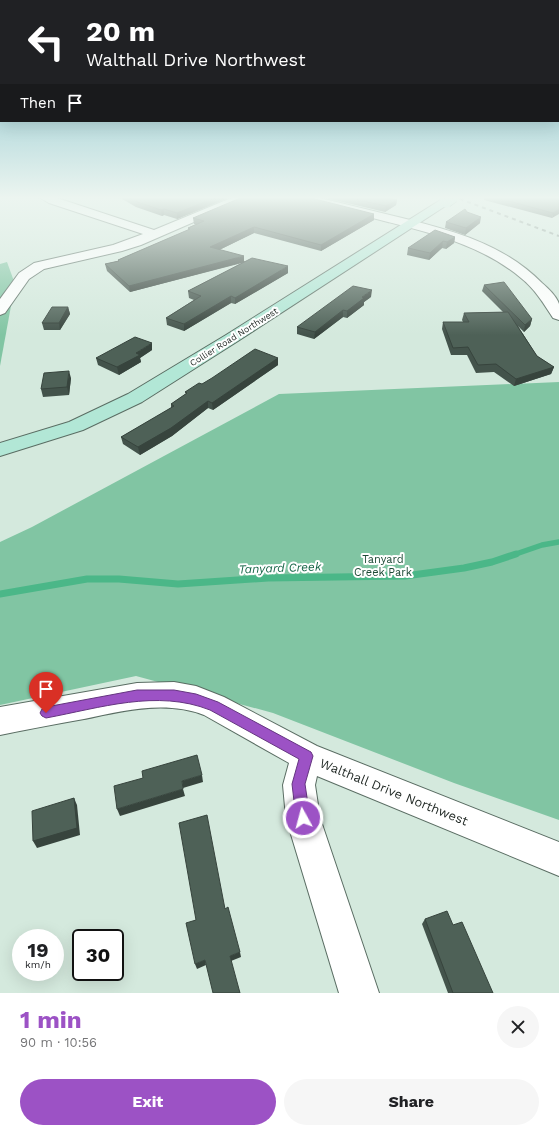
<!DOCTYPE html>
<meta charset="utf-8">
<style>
:root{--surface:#fff;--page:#f6f6f6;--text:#202124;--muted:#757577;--accent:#9c52c5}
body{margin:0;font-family:"Work Sans",sans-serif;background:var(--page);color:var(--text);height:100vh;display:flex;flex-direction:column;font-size:15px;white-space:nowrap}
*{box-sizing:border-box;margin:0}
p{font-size:13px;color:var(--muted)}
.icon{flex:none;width:22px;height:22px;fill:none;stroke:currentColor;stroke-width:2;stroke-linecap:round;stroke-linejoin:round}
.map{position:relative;height:993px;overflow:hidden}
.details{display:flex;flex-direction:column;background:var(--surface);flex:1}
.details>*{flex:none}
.hud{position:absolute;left:0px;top:0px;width:559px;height:122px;box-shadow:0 4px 16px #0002;background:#202124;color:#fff;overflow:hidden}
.speed{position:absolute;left:12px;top:929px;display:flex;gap:8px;font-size:20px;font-weight:700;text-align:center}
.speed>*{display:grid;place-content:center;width:52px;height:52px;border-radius:50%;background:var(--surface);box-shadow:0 4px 16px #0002;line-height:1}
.speed small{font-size:10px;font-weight:400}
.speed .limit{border:2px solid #111;border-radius:6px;background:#fff;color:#111}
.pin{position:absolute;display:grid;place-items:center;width:34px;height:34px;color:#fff;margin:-41px -17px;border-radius:50% 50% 50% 0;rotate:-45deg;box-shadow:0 0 4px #0007}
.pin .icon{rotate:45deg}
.me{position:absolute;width:44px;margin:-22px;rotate:353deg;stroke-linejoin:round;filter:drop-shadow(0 0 3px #0008)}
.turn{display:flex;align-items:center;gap:14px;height:84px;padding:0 20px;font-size:18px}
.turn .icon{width:52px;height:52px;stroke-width:2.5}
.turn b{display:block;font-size:28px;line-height:34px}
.then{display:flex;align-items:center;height:38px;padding:0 20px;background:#0003;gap:8px;font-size:15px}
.round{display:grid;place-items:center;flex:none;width:42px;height:42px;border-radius:21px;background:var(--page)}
.head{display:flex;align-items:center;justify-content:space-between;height:68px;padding:0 20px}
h1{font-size:24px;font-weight:700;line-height:30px;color:var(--accent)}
.button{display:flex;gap:8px;margin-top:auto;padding:8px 20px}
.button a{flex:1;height:46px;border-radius:24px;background:var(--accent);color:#fff;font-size:16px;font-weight:700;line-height:46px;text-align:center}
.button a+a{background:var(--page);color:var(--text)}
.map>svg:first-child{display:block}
.green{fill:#81c5a3}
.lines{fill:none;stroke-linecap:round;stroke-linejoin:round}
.stream-far1{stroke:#4bb788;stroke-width:5.5}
.stream{stroke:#4bb788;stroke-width:7}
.street-casing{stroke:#5a6d63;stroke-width:2}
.secondary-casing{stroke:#5a6d63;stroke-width:2}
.street{fill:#fff;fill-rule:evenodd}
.secondary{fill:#b2e7d6;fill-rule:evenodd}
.rail{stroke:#7e8d85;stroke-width:2;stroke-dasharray:4 4;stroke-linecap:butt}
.secondary-bridge-casing{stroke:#5a6d63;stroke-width:14;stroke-linecap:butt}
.secondary-bridge{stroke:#b2e7d6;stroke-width:13}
.wall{fill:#43534b}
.shaded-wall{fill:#37443d}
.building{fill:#4e6157;stroke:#37443d}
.route{fill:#9c52c5;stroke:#653580}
.labels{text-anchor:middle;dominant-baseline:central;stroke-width:4;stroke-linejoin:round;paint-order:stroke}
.far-street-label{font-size:9px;fill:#1e2622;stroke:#fff}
.park-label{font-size:11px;fill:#1d4a36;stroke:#fff}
.water-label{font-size:12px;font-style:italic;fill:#166647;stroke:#fff}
.near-street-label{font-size:13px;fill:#1e2622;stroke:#fff}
</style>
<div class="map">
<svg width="559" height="993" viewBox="0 0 559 993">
<rect width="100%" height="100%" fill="#d4e9dd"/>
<!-- green -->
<g class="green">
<polygon points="7,262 15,284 0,366 0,264"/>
<polygon points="559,382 559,820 454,783 273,713 136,676 0,705 0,542 32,527 279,394"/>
</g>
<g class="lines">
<!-- stream-far1 -->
<polyline class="stream-far1" points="513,555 542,545 559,542"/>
<!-- stream -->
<polyline class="stream" points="0,594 87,579 119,579 178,584 268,578 405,576 464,568 492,562 516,554"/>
<defs>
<g id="street">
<polygon points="37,196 51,196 154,230 236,196 251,196 249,198 141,245 122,251 44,269 29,279 5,313 0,315 0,299 19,273 34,263 113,245 143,234 49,203"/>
<path d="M 294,196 L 312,196 C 341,203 369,210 398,217 C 450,230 503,243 542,283 C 548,288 557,297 559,304 C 559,309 559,315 559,320 L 553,318 C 544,304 535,289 521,278 C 483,246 435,234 388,222 C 357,214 326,206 296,198 Z"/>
<path d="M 174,682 L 196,686 L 224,697 L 317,746 L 559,842 L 559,876 L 317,776 L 315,785 L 320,818 L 379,993 L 339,993 L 286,818 L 283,785 L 289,763 L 204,715 C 165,700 123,711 84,719 C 56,724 28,729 0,735 L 0,707 L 137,683 Z"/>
</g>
<polygon id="secondary" points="446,198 450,199 452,201 450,203 238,341 142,402 83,430 0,456 0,443 69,422 128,394 226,335 442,199"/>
</defs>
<!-- street casing -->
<use href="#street" class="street-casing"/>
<!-- secondary casing -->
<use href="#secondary" class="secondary-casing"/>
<!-- street -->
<use href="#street" class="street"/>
<!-- secondary -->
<use href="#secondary" class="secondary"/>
<!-- rail -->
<polyline class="rail" points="452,196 559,236"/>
<defs>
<polyline id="secondary-bridge" points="446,201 453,196"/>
</defs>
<!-- secondary-bridge casing -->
<use href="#secondary-bridge" class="secondary-bridge-casing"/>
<!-- secondary-bridge -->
<use href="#secondary-bridge" class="secondary-bridge"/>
</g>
<!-- wall -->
<g class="wall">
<polygon points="117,196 233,196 177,219 164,215 162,216 136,207"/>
<polygon points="317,196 379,196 397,200 396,205 385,212"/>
<polygon points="480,196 559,196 552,218 484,200 485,197"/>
<polygon points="467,212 480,223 465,235 445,228 446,222"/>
<polygon points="374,214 374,220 321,251 254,233 219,250 244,261 288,273 235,304 231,303 184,331 167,325 166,318 194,300 189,298 188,291 242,263 130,292 107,271 105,264 118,261 118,260 188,230 188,228 196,224 194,224 193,218"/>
<polygon points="455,237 454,243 446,249 442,248 429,260 407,255 408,248"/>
<polygon points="484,285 532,319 530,326 524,332 518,326 537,356 554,367 551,374 514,386 494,372 476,373 467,355 451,355 442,329 443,322 463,322 462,320 464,313 503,312 482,291"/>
<polygon points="371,297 364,302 364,305 347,318 343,317 314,339 297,334 297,327"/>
<polygon points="68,307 70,314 60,330 44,330 42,323"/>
<polygon points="152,350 140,358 141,362 119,375 98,365 96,358"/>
<polygon points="278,358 278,365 213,410 208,408 172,436 140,455 123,444 121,437 171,408 171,404 186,394 185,392 202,384"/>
<polygon points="71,378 69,395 43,397 41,389"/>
<polygon points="425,919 453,925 493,993 448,993 422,924"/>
</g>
<!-- shaded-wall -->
<g class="shaded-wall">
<polygon points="219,196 233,196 177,219 177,213"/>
<polygon points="397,200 396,205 385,212 386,206"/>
<polygon points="164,209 164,215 162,216 161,210"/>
<polygon points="559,209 559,214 552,218 553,213"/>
<polygon points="374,214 374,220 321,251 321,245"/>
<polygon points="481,217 480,223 465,235 466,228"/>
<polygon points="254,227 254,233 211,254 210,247"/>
<polygon points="455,237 454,243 446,249 447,242"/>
<polygon points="443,241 442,248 429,260 430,253"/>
<polygon points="244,256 244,262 130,292 129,286"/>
<polygon points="288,266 288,273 235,304 235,298"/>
<polygon points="372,290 371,297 364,302 364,305 347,318 347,311 362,297"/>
<polygon points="231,296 231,303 184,331 184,324"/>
<polygon points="68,307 70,314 60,330 59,323"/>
<polygon points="343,310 343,317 314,339 315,332"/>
<polygon points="532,319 530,326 524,332 525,325"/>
<polygon points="152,343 152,350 140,358 141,362 119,375 117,367 136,353"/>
<polygon points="278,358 278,365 213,410 212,403"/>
<polygon points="554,367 551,374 514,386 516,379"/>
<polygon points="69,371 71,378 69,395 67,387"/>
<polygon points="208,401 208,408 172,436 140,455 138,447"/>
<polygon points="202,775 203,782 183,788 182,781"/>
<polygon points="183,789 185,796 120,816 117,809"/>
<polygon points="74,798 77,805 80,835 37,848 33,841"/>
<polygon points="240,952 241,957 231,961 230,956"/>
<polygon points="205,960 206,965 197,969 195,964"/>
</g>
<!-- building -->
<g class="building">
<polygon points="126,196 219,196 177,213 164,209 161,210 135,201"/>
<polygon points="245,196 303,196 374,214 321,245 254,227 210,247 244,256 129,286 105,264 119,261 118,260 190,229 188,228 204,221 193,218"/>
<polygon points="341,196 379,196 397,200 386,206"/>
<polygon points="490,196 559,196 559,209 553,213"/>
<polygon points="465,209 467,212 481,217 466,228 446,222"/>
<polygon points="435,230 455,237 447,242 443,241 430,253 408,248"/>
<polygon points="252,258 288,266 235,298 231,296 184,324 166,318 201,296 188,291"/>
<polygon points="504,282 532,319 525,325 484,285"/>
<polygon points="353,286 372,290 362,297 364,298 347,311 343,310 315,332 297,327"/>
<polygon points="52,307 68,307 59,323 42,323"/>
<polygon points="508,312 537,356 554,367 516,379 496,364 478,365 468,347 453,348 443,322 469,322 464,313"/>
<polygon points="135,337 152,343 136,353 140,355 117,367 96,358"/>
<polygon points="255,349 278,358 212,403 208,401 171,428 138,447 121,437 174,406 171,404 187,393 185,392 199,383 202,384 212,378"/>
<polygon points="69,371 67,387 41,389 44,373"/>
<polygon points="197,755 202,775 182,781 183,789 117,809 114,786 143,778 142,771"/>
<polygon points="74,798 77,828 33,841 32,811"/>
<polygon points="207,815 225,909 228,907 240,952 230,956 240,993 213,993 205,960 195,964 186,923 196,920 179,823"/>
<polygon points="447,911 453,925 462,922 493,993 453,993 425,919"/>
</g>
<!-- sky -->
<linearGradient id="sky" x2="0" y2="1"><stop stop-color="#69b5c2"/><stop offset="0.59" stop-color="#ecf5f0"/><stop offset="1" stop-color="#ecf5f0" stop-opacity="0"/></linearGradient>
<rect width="559" height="335" fill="url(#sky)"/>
<!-- route -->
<path class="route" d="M 137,690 L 174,690 L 196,694 L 218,702 L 311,752 L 313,756 L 305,784 L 310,818 L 308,822 L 303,824 L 298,822 L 296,818 L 292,784 L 299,759 L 210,710 C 157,689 100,708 46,718 L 42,716 L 40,713 L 42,709 L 46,707 Z"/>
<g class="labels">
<!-- far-street labels -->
<g class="far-street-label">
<text transform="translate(234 337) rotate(-32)">Collier Road Northwest</text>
</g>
<!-- park labels -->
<g class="park-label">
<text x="383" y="559">Tanyard<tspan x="383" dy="13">Creek Park</tspan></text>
</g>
<!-- water labels -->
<g class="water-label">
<text transform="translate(280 568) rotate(-2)">Tanyard Creek</text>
</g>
<!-- near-street labels -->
<g class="near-street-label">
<text transform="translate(394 792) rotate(22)">Walthall Drive Northwest</text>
</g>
</g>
</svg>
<div class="speed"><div>19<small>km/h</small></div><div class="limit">30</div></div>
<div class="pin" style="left:46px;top:713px;background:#d93025"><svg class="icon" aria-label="arrive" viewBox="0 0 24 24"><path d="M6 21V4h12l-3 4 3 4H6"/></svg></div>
<svg class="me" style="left:303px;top:818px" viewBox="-20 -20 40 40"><circle r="17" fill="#9c52c5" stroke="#fff" stroke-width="3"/><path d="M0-11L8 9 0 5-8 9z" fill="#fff"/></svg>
<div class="hud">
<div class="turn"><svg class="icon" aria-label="left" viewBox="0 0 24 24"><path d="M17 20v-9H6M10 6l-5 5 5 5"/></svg><div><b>20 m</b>Walthall Drive Northwest</div></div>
<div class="then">Then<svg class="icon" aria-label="arrive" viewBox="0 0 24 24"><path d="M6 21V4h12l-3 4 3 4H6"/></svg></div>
</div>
</div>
<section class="details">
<div class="head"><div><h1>1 min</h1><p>90 m · 10:56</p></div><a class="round"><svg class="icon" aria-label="close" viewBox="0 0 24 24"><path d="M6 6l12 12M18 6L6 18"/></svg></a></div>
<div class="button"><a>Exit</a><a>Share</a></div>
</section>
